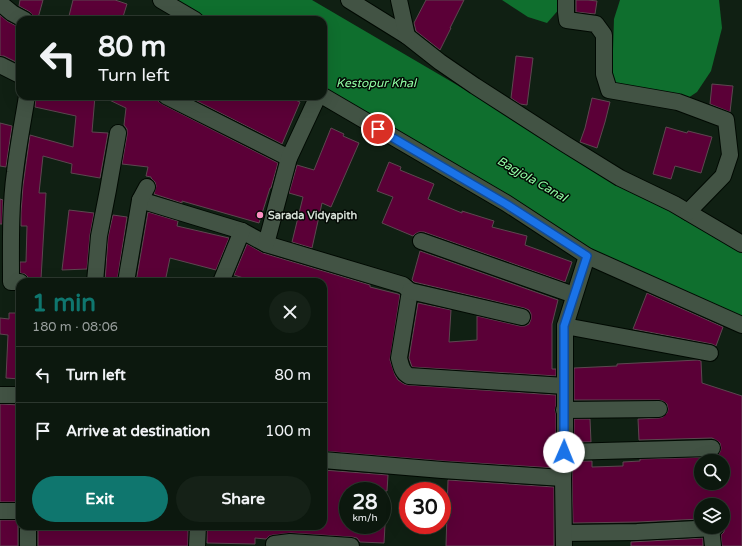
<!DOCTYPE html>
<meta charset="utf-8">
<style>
:root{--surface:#0c180e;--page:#152117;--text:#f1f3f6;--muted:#9aa09e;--line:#2c372e;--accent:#0f766e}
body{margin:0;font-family:"Varela Round",sans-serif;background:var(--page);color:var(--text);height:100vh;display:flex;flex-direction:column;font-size:15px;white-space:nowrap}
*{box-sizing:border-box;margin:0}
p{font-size:13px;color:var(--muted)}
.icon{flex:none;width:22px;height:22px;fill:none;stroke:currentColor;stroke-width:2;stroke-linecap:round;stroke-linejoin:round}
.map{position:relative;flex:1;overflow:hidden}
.panel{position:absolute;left:16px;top:278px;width:311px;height:252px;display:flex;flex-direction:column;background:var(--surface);border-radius:12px;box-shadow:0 4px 16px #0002,0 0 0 1px var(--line)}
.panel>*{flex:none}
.guide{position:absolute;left:16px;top:16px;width:311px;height:84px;border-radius:12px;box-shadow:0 4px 16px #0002,0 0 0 1px var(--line);background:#0c180e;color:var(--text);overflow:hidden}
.controls{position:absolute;left:694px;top:454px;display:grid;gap:8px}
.controls a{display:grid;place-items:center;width:36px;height:36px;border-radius:50%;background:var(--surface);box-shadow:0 4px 16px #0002,0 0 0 1px var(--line);font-size:20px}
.speed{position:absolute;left:339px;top:482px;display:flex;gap:8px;font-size:20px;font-weight:700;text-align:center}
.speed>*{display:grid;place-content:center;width:52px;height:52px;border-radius:50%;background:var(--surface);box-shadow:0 4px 16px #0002,0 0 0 1px var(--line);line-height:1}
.speed small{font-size:10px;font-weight:400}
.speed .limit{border:6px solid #d22;background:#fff;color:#111}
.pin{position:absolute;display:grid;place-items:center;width:34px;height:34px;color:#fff;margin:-17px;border:2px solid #fff;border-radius:50%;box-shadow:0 1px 4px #0007}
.me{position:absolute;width:44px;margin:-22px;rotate:1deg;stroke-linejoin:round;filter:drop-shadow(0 0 3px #0008)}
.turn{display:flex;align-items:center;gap:14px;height:84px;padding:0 16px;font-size:18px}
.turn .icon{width:52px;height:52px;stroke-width:2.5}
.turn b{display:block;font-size:28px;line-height:34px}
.round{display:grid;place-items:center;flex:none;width:42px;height:42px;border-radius:21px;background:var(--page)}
.headline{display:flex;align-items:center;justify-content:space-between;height:68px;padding:0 16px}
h1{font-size:24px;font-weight:800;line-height:30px;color:var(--accent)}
.action{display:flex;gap:8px;margin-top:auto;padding:8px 16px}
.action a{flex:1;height:46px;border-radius:24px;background:var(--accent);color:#fff;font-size:16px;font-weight:800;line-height:46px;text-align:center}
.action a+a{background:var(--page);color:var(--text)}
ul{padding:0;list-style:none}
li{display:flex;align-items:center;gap:12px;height:56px;padding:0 16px;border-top:1px solid var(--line)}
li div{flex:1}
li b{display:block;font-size:15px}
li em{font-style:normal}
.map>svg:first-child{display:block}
.water{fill:#0f6f2e}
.building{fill:#5b0037;stroke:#5d4750;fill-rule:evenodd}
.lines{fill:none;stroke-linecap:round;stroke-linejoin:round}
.minor-casing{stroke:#000902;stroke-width:18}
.minor{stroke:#425344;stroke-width:16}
.route-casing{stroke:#114b97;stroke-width:10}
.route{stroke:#1a73e8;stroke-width:7}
.poi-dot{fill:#fc8fc2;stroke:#030804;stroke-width:1.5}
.labels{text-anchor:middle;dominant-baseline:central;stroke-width:3;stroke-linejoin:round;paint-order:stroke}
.poi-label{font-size:11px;font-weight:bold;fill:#d5dfd6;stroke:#030804;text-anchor:start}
.water-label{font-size:12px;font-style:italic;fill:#90fea4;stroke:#030804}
</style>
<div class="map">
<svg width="742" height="546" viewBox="0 0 742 546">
<rect width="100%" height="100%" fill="#102013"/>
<!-- water -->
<g class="water">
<polygon points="155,0 312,0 742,252 742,325 582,249 323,96 323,20 189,20"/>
<polygon points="502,0 561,0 561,7 547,23 528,17"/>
<polygon points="620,0 719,0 722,28 711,71 697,92 676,106 612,82 614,19"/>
</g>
<!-- building -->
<g class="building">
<polygon points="20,0 43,0 38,18 34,17 30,12 19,6"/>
<polygon points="73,0 115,0 127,4 122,20 68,20"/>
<polygon points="426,0 464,0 450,28 451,28 440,50 416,31 414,23"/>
<polygon points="576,0 588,0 597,1 595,14 576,12"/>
<polygon points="0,15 7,21 20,28 20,64 4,56 0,56"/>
<polygon points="516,56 533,58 527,105 520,104 511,98"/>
<polygon points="712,84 733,86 730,112 710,104"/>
<polygon points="36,96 95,96 92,132 108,133 100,178 71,173 72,164 43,156 39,193 46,193 41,279 29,278 25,274 20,273 20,262 26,262 27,226 21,226 21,213 23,186 30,135 73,147 76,116 35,107"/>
<polygon points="101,96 157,96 158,101 162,104 278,163 271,188 270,188 259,223 182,201 182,203 154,194 156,186 155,182 151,178 151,177 146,176 148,167 122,164 127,135 127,129 124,125 126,108"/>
<polygon points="187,96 286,96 300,102 282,144"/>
<polygon points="592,98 610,102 605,122 597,148 580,142 585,128"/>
<polygon points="0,123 12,126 6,167 0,166"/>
<polygon points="666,127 687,133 688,131 712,137 701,173 675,166 671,179 653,174"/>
<polygon points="331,128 344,134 343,136 359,143 331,207 322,203 312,248 292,242 303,197 289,193 297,165 314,170"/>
<polygon points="389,162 401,167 400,170 434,184 428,199 462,213 462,211 494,221 492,227 527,236 525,245 572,262 565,282 424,232 419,232 415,234 413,236 382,223 393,197 377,191"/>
<polygon points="0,199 3,200 2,224 0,224"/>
<polygon points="69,210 94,213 90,235 87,269 62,270"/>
<polygon points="148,212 178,221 177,226 229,238 216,270 170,258 165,282 136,282"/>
<polygon points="113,215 127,217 117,282 105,282 108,237"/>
<polygon points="247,244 263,253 370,285 370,287 398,294 400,295 390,360 395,375 398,380 404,384 408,385 556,395 556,406 555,410 556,414 556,437 554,468 443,461 323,451 323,282 256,282 234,275"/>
<polygon points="420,251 558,300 552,324 552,369 556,369 556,376 412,367 409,358 418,303 451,310 449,342 477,340 477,316 520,326 525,326 529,324 531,319 531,314 529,310 524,308 414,282 412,280"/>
<polygon points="647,293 723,327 716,346 712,344 633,329"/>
<polygon points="9,313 20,313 20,379 6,378 8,335 0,334 0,318 9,319"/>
<path d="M 698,360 L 701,361 L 702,383 L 742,396 L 742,546 L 722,546 L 721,535 L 724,532 L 724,528 L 723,523 L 723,505 L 701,505 L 701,519 L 637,522 L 573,523 L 572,478 L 573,461 L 592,461 L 592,467 L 623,466 L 623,462 L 640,461 L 640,459 L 713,457 L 717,456 L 720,452 L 721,448 L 720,443 L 716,440 L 712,438 L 639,440 L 638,419 L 659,418 L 663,417 L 667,413 L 668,409 L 667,404 L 663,401 L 659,400 L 574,400 L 574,368 L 617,366 L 617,364 ZM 701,461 L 723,461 L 723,483 L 701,483 Z"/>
<polygon points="0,404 20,405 20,502 0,502"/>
<polygon points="574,419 590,419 591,442 574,442"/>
<polygon points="323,470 388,475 387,491 348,491 348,525 385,525 384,543 360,542 357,538 352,537 291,533 273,535 269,536 266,539 255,538 255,544 207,543 207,526 323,526"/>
<polygon points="448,480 554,487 554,546 446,546"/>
<polygon points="0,520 20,520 18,526 18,546 0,546"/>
<rect x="38" y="526" width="150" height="20"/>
<polygon points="703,538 703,546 631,546 631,542"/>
</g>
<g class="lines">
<defs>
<g id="minor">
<polyline points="161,0 195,20"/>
<polyline points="349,0 407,36 440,62 475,86 565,144 620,178 674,204 742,244"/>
<polyline points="399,0 407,36"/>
<polyline points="566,0 566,12 567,20 596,24 604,35 604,74 609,90 678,102 726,120 730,155 723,176 688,212"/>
<polyline points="0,3 12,13 25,20"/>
<polyline points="0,65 20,75"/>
<polyline points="166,96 289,158"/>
<polyline points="323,96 506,203 587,256 742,325"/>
<path d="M 140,200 L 242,231 L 266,244 L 403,285 L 410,291 L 399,358 C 401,366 402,372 409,376 L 565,386"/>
<polyline points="421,241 574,295"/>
<polyline points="266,244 289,158 318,96"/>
<path d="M 20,282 L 11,282 C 11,245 10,208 15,172 C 18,146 23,121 27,96"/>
<polyline points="95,282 99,236 108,190 118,133"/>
<polyline points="126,282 140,200 147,187"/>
<polyline points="221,282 242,231"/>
<polyline points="410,291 522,317"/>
<polyline points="565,326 710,353"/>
<polyline points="0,395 20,395"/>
<polyline points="564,410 659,409"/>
<polyline points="565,452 712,448"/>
<polyline points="323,460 442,470 563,478"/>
<polyline points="0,511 20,511"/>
<polyline points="711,528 713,546"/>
<polyline points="564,533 637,532 715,528"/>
<polyline points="274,544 290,542 351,546"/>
<polyline points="28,546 28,526"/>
<polyline points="197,546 198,526"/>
<polyline points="564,546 563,478 565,437 565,326 587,256"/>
</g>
</defs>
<!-- minor casing -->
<use href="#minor" class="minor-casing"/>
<!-- minor -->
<use href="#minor" class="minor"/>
</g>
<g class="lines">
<defs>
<polyline id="route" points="378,129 506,204 587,256 564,326 564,452"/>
</defs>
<!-- route casing -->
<use href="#route" class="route-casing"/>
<!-- route -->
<use href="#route" class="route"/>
</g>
<!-- markers -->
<circle class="poi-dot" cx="260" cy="215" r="4"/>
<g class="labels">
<!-- poi labels -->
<g class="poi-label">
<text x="268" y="215">Sarada Vidyapith</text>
</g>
<!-- water labels -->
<g class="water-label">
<text x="376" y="83">Kestopur Khal</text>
<text transform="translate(532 179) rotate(30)">Bagjola Canal</text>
</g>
</g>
</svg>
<div class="controls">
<a><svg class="icon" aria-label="search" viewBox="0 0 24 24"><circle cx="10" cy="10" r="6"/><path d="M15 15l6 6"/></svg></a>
<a><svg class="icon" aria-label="layers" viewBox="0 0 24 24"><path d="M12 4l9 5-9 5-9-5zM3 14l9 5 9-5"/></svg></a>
</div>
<div class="speed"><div>28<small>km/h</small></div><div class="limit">30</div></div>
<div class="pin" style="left:378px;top:129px;background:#d93025"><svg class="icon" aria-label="arrive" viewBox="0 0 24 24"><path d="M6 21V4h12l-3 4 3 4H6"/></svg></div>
<svg class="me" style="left:564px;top:452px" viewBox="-20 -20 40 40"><circle r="19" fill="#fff"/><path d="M0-13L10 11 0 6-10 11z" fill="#1a73e8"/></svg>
<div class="guide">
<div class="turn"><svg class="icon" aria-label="left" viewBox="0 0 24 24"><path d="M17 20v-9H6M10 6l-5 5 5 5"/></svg><div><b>80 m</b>Turn left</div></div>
</div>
<section class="panel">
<div class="headline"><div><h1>1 min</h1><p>180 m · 08:06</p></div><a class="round"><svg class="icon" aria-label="close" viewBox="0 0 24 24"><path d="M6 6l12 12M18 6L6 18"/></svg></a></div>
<ul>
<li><svg class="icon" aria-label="left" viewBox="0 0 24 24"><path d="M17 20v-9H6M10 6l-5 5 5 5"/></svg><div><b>Turn left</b></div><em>80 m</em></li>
<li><svg class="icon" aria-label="arrive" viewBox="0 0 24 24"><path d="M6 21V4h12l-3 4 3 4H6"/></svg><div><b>Arrive at destination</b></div><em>100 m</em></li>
</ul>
<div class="action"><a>Exit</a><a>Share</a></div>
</section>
</div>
